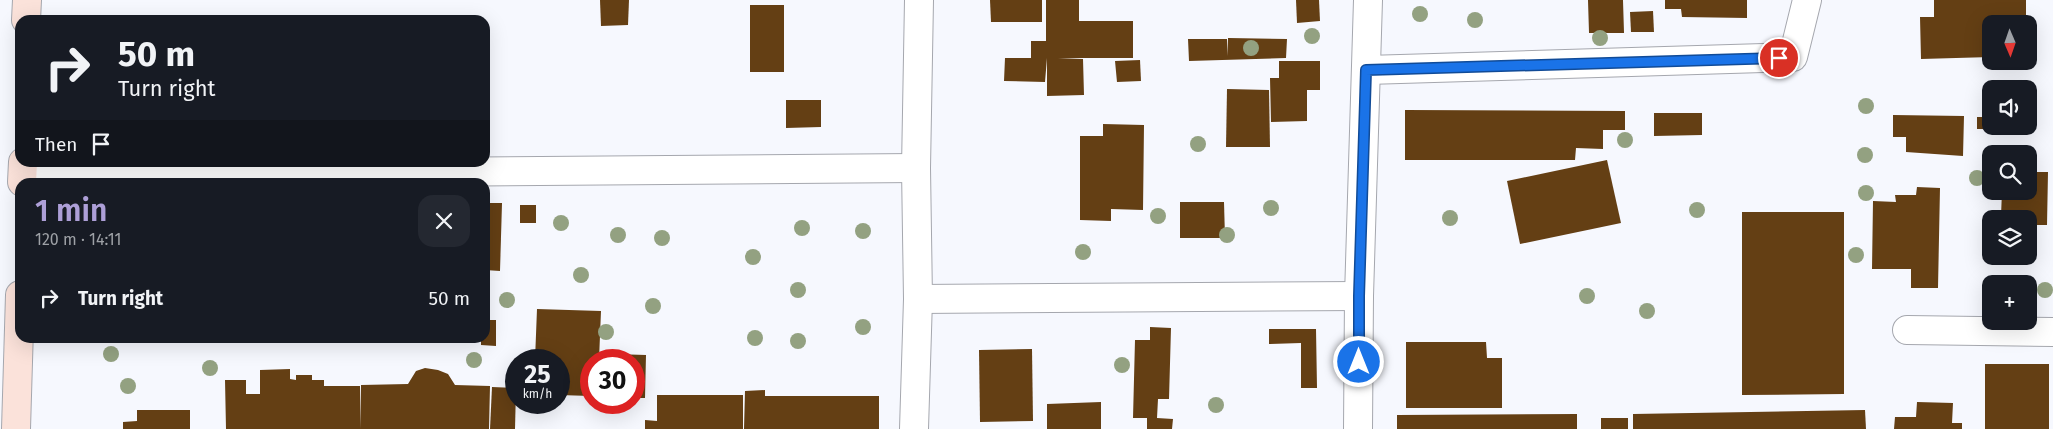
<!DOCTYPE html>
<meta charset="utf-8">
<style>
:root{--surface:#171b24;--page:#242831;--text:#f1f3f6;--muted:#9ea1a6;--accent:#ad9fd7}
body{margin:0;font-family:"Fira Sans",sans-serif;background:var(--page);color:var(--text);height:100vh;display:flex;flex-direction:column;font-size:19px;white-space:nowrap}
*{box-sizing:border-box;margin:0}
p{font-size:16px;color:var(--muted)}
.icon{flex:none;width:28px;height:28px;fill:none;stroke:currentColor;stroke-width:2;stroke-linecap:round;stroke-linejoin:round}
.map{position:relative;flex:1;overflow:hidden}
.sheet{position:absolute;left:15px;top:178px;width:475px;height:165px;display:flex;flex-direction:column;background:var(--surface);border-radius:15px;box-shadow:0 5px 20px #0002}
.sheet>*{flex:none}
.hud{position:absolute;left:15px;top:15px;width:475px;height:152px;border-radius:15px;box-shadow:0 5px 20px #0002;background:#171b24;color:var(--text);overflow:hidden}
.needle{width:32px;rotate:178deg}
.fabs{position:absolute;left:1982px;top:15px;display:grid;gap:10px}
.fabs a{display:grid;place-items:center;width:55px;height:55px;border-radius:10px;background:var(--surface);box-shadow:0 5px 20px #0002;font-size:25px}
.speed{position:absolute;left:505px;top:349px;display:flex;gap:10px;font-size:25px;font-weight:700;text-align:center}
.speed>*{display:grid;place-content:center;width:65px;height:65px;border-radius:50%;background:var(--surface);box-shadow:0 5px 20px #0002;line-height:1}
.speed small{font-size:12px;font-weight:400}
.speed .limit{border:8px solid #d22;background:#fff;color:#111}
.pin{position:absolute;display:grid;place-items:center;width:42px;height:42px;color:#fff;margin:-21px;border:2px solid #fff;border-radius:50%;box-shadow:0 1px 5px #0007}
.me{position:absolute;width:55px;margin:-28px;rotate:0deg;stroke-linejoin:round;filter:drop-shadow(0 0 4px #0008)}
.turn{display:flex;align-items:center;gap:18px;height:105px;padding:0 20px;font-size:22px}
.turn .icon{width:65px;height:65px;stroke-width:2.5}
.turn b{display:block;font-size:35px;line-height:42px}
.then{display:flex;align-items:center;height:48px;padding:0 20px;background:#0003;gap:10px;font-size:19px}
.round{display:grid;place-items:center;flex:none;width:52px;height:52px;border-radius:15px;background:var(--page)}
.head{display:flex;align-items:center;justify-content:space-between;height:85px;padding:0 20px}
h1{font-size:30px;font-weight:600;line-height:38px;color:var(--accent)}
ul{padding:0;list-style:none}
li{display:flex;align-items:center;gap:15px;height:70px;padding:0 20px}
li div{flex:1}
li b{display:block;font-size:19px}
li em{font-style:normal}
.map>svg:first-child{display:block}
.building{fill:#643f14}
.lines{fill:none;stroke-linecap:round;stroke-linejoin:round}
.street-casing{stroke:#a5a7ae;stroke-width:30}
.secondary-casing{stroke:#a5a7ae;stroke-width:30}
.street{stroke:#fff;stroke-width:28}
.secondary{stroke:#fbe2da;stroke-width:28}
.tree{fill:#93a181}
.route-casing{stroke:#114b97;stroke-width:12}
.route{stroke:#1a73e8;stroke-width:9}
</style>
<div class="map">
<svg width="2053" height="429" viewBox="0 0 2053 429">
<rect width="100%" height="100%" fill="#f6f8fe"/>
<!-- building -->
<g class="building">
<polygon points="600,0 629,0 628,25 601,26"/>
<polygon points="990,0 1042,0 1042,22 991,22"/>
<polygon points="1046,0 1079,0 1079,21 1133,21 1133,58 1058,58 1083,59 1084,95 1047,96 1047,58 1045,82 1004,81 1005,58 1031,58 1031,41 1046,41"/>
<polygon points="1296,0 1319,0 1320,21 1297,23"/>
<polygon points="1588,0 1623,0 1624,33 1589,33"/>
<polygon points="1665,0 1747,0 1747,18 1682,17 1681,9 1665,9"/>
<polygon points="1934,0 2026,0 2026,24 1991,24 1991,57 1921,59 1920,17 1934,17"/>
<rect x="750" y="5" width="34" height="67"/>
<polygon points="1653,11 1654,32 1631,32 1630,12"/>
<polygon points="1228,38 1287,39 1286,58 1189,61 1188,39 1227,39 1228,56"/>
<polygon points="1140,60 1141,81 1117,82 1115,61"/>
<polygon points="1279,61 1320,61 1320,90 1307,90 1307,121 1271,122 1270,78 1279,78"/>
<polygon points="1227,89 1269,90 1270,147 1226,147"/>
<polygon points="786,100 821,100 821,127 786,128"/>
<polygon points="1405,110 1625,111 1625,130 1603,130 1603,149 1576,148 1575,160 1405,160"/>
<polygon points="1654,113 1702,113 1702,135 1654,136"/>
<polygon points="1893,115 1964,116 1963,156 1906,152 1906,137 1893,137"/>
<polygon points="1977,117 1991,117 1992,129 1977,129"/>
<polygon points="1103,124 1144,125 1143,210 1111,209 1111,221 1080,220 1080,136 1103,136"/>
<polygon points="1607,160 1621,223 1520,244 1507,181"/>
<polygon points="2029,172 2048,172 2047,225 2029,225 2029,219 2023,219 2023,216 2001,216 2002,191 2029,191"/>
<polygon points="1917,187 1940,188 1938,288 1911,288 1911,269 1872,269 1873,201 1896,202 1895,195 1916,195"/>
<polygon points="1180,202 1224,202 1225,238 1180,238"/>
<polygon points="485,203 502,203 500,271 485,270"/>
<rect x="520" y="205" width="16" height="18"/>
<polygon points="1742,212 1844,212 1844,394 1742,395"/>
<polygon points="537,309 601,311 599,360 591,360 591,396 559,395 559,360 535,360"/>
<polygon points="485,320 496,320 496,346 481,345 481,338 485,338"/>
<polygon points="1150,327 1171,328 1169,399 1158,399 1157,418 1173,419 1172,429 1147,429 1147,418 1133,418 1135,340 1150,340"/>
<polygon points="1269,329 1316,329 1317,388 1301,388 1301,343 1269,344"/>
<polygon points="1406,342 1486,342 1487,358 1502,358 1502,408 1406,408"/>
<polygon points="1032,349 1033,421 980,422 979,350"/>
<polygon points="614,354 646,355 645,398 634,398 634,360 613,360"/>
<rect x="1985" y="364" width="64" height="65"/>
<polygon points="425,368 438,370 448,374 455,385 490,386 489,429 361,429 361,385 408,384 416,371"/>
<polygon points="290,369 290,379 296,380 296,375 312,375 312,380 324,380 324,386 360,386 361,429 226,429 225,380 246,380 246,394 260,394 260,370"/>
<polygon points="492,387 516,388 515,429 490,429"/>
<polygon points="765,390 765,396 879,396 879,429 744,429 745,391"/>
<polygon points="657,395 743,395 743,429 645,429 645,420 657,421"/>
<polygon points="1101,402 1101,429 1047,429 1047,404"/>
<polygon points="1917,402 1953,403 1952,423 1962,423 1962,429 1894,429 1895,417 1916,417"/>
<polygon points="137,410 190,410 190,429 123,429 123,422 137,421"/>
<polygon points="1865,410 1866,429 1633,429 1633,414"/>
<polygon points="1577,414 1577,429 1397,429 1397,415"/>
<rect x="1601" y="418" width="27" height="11"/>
</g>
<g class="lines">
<defs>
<g id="street">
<polyline points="1367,70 1793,57 1807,0"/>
<polyline points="23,175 916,168"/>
<polyline points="918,299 1359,296"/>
<polyline points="1907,330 2053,332"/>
<polyline points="914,429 918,299 916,168 919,0"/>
<polyline points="1358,429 1359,296 1368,0"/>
</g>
<g id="secondary">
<polyline points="26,20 27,0"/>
<polyline points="22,182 23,162"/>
<polyline points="16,429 20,295"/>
</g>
</defs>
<!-- street casing -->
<use href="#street" class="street-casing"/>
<!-- secondary casing -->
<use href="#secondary" class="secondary-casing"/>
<!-- street -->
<use href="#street" class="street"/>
<!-- secondary -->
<use href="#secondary" class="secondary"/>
</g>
<!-- trees -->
<g class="tree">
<circle cx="1420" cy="14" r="8"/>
<circle cx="1475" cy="20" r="8"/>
<circle cx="1312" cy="36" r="8"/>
<circle cx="1600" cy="38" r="8"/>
<circle cx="1251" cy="48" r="8"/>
<circle cx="1866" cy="106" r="8"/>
<circle cx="1625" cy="140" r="8"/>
<circle cx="1198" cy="144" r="8"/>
<circle cx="1865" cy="155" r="8"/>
<circle cx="1977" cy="178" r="8"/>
<circle cx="1866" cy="193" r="8"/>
<circle cx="1271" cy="208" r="8"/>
<circle cx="1697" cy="210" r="8"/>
<circle cx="1158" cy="216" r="8"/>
<circle cx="1450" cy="218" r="8"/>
<circle cx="561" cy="223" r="8"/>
<circle cx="802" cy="228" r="8"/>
<circle cx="863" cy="231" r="8"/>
<circle cx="618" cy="235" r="8"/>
<circle cx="1227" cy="235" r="8"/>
<circle cx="662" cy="238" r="8"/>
<circle cx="1083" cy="252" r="8"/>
<circle cx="1856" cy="255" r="8"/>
<circle cx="753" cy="257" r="8"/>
<circle cx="581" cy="275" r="8"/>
<circle cx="798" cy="290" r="8"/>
<circle cx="2045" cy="290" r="8"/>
<circle cx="1587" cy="296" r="8"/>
<circle cx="507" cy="300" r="8"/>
<circle cx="653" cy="306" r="8"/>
<circle cx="1647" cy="311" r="8"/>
<circle cx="863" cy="327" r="8"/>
<circle cx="606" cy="332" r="8"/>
<circle cx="755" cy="338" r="8"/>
<circle cx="798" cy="341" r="8"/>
<circle cx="111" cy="354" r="8"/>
<circle cx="474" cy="360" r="8"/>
<circle cx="1122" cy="365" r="8"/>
<circle cx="210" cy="368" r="8"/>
<circle cx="128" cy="386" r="8"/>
<circle cx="1216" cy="405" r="8"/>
</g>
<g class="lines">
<defs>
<polyline id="route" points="1359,362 1359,296 1366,70 1779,58"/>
</defs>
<!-- route casing -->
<use href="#route" class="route-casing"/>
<!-- route -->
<use href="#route" class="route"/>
</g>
</svg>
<div class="fabs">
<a><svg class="needle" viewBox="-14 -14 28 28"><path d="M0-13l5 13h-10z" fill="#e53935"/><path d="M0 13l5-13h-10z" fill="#9ea1a6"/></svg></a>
<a><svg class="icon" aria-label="sound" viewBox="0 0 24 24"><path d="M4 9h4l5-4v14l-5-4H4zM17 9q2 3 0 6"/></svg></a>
<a><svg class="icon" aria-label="search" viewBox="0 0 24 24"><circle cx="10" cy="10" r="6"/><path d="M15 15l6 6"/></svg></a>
<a><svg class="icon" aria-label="layers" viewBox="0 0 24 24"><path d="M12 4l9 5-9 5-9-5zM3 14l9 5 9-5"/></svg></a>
<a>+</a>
</div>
<div class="speed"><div>25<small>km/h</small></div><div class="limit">30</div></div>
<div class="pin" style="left:1779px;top:58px;background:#d93025"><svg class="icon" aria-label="arrive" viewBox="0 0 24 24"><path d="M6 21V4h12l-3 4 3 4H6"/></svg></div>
<svg class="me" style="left:1359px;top:362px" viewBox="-20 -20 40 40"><circle r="17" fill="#1a73e8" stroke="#fff" stroke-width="3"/><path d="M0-11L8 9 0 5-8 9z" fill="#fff"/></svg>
<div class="hud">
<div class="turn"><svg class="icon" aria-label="right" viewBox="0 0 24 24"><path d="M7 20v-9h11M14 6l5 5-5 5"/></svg><div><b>50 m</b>Turn right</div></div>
<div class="then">Then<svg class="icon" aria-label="arrive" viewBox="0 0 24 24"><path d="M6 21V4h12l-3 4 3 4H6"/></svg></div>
</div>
<section class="sheet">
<div class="head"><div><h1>1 min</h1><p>120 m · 14:11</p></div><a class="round"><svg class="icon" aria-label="close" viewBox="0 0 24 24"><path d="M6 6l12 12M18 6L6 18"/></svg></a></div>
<ul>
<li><svg class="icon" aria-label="right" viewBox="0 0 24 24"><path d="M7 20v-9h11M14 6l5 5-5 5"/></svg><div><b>Turn right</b></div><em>50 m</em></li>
</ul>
</section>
</div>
